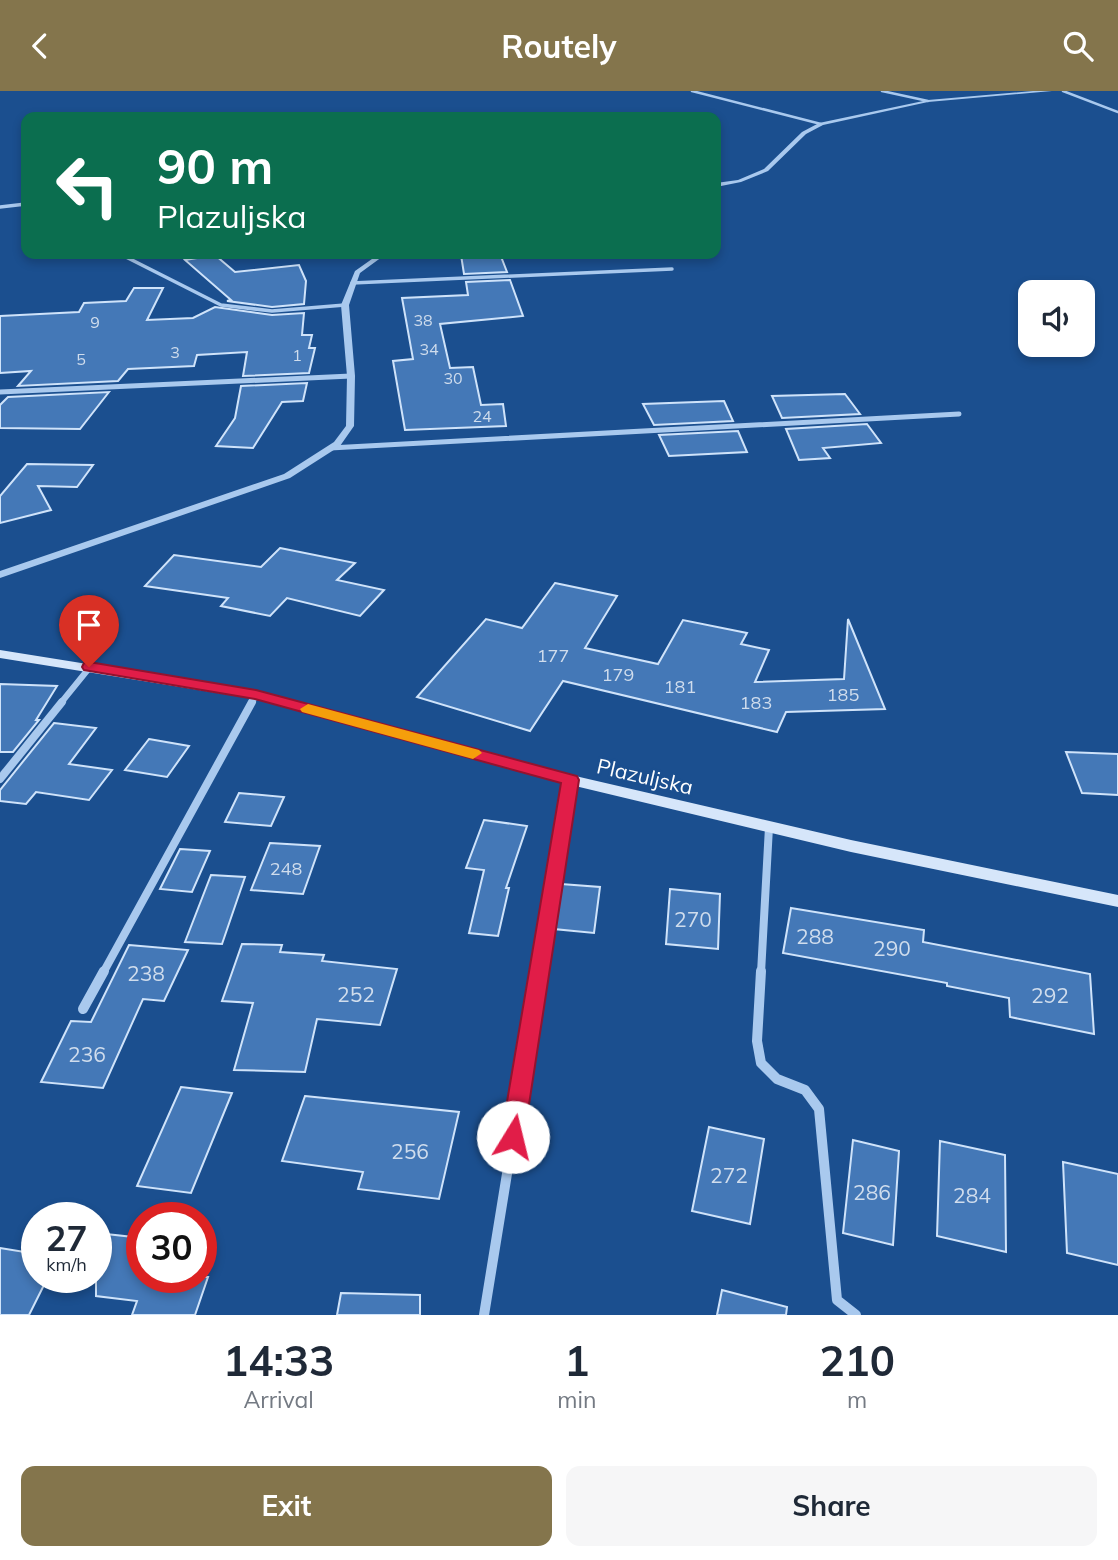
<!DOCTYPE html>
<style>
:root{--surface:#fff;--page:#f6f6f7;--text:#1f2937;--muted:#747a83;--accent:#84754c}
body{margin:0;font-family:Mulish,sans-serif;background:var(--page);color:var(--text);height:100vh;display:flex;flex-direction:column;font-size:26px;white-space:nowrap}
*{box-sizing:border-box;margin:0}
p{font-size:23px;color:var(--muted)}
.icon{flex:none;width:38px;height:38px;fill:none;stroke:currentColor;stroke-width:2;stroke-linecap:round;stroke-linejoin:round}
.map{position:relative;height:1224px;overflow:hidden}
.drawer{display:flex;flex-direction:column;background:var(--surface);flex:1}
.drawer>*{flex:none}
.banner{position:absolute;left:21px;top:21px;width:700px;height:147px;border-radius:14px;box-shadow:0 4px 10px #0003;background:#0b6e4f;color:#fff;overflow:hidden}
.fabs{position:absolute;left:1018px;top:189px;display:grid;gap:14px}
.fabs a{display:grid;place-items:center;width:77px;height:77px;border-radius:14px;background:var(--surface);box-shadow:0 4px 10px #0003;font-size:35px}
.speed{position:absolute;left:21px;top:1111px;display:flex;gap:14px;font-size:35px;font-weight:700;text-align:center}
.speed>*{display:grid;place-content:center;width:91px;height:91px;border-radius:50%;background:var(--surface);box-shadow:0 4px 10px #0003;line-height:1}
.speed small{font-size:18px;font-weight:400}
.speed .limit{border:10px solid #d22;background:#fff;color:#111}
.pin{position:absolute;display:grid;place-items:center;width:60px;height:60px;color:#fff;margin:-72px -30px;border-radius:50% 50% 50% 0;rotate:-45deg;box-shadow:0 0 7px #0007}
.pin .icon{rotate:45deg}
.me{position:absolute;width:77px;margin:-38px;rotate:9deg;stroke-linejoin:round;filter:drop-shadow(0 0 5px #0008)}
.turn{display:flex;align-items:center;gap:24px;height:147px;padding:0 21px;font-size:32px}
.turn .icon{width:91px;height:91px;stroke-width:2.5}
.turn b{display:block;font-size:49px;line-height:60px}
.eta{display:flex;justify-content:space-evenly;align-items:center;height:119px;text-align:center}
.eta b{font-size:42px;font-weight:700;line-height:49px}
.cta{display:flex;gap:14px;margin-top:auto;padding:14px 21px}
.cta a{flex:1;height:80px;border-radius:14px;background:var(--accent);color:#fff;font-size:28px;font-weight:700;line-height:80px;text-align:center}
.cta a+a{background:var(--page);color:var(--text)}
header{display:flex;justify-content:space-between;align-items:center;height:91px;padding:0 21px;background:var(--accent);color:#fff;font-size:32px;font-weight:700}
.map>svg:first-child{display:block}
.building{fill:#4478b7;stroke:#cfe3fa;stroke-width:2}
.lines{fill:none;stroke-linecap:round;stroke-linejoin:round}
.minor-far5{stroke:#a9c9ee;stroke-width:2.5}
.minor-far4{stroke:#a9c9ee;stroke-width:3.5}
.minor-far3{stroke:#a9c9ee;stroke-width:5}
.minor-far2{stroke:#a9c9ee;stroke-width:6}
.minor-far1{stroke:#a9c9ee;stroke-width:8}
.minor{stroke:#a9c9ee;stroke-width:10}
.tertiary{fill:#a9c9ee;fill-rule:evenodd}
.secondary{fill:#d6e6fa;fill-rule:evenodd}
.route{fill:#e11d48;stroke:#92132f;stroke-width:2}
.slow{fill:#f59e0b}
.labels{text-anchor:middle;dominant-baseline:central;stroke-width:5;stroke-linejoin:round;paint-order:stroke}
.far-number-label{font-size:16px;fill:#d0dded}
.number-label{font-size:18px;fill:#d0dded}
.street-label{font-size:21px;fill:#fff;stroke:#1b4f8f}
.near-number-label{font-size:21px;fill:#d0dded}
</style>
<header><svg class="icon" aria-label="back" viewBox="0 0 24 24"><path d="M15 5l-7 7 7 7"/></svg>Routely<svg class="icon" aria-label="search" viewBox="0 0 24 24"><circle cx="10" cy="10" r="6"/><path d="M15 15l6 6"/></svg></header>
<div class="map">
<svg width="1118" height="1224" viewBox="0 0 1118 1224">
<rect width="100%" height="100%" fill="#1b4f8f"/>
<!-- building -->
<g class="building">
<polygon points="500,163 507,181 464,183 461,164"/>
<polygon points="215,164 235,181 299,174 306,190 304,213 272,216 227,210 231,209 185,169"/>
<polygon points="510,189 523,225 440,233 450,277 473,276 481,314 503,313 506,335 405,339 393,270 413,268 402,207 468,204 466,191"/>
<polygon points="134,197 163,197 147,229 193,227 215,216 272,224 304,222 302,244 312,244 309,257 315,257 309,282 243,285 247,261 197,264 194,275 128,278 118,290 18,295 31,280 0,282 0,225 79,221 84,212 126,210"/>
<polygon points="307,292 303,310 282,311 253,357 216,355 235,327 241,295"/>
<polygon points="109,301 80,338 0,337 0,314 8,306"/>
<polygon points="845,303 860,323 782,327 772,305"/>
<polygon points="724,310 733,330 654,334 643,313"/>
<polygon points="867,333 881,352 823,357 830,367 799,369 786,338"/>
<polygon points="738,340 747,361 669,365 659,344"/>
<polygon points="27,373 93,374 77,396 38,395 51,419 0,432 0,405"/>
<polygon points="280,457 355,472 337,489 384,499 360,525 287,507 270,525 221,515 228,507 145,495 174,464 261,476"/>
<polygon points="555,492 617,505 585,557 658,573 683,529 747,542 741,553 769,559 755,591 844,588 848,528 885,618 786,621 777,641 563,590 530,640 417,606 486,528 522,537"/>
<polygon points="0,593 57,595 36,629 39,629 13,661 0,661"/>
<polygon points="54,632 96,637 69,673 112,679 89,709 36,701 26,713 0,710 0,699"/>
<polygon points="149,648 189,655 167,686 125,679"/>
<polygon points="1066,661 1118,663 1118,704 1082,702"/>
<polygon points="239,702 284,706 271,735 225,731"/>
<polygon points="484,729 527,735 506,797 509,797 498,845 469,842 484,779 466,777"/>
<polygon points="270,752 320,755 303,803 251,799"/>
<polygon points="180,758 210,760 192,801 160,798"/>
<polygon points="211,784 245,786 222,853 185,851"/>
<polygon points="561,793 600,796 594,842 554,838"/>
<polygon points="670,798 720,803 718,858 666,853"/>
<polygon points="791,817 924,839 923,851 1090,883 1094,943 1010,926 1009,907 947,895 947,892 783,862"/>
<polygon points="242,853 282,854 280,861 324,864 322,870 397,878 380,934 317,928 305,981 234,979 253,912 222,910"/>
<polygon points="129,854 188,859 164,910 143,908 103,997 41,991 71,930 91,931"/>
<polygon points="181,996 232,1002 191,1102 137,1095"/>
<polygon points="305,1005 459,1021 439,1108 358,1098 363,1081 282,1070"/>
<polygon points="709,1036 764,1048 750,1133 692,1120"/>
<polygon points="853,1049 899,1060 893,1154 843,1142"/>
<polygon points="940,1050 1005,1064 1006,1161 937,1145"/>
<polygon points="1063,1071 1118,1083 1118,1174 1067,1162"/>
<polygon points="106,1143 142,1147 142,1186 208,1186 195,1224 132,1224 137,1210 96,1205 96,1166"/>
<polygon points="0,1157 37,1163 37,1186 48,1186 29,1224 0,1224"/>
<polygon points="722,1199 787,1216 786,1224 717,1224"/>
<polygon points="341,1202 420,1204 420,1224 337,1224"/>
</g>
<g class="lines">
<!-- minor-far5 -->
<g class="minor-far5">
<polyline points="692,0 821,33"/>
<polyline points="882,0 928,10"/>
<polyline points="1063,0 1118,21"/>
</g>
<!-- minor-far4 -->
<g class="minor-far4">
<polyline points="0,116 26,113"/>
<polyline points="120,163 221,214 272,220 345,214"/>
<polyline points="352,192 672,178"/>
</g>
<!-- minor-far3 -->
<g class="minor-far3">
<polyline points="0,301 351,285"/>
<polyline points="330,357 959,323"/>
</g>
<!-- minor-far2 -->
<g class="minor-far2">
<polyline points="60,613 90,576"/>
<polyline points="251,613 256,604"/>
</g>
<!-- minor-far1 -->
<g class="minor-far1">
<polyline points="0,688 62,611"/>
<polyline points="103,882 252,611"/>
<polyline points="540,882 571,689"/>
<polyline points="761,882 769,736"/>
</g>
<!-- minor -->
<g class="minor">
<polyline points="761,880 757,950 761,972 777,988 805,999 819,1018 837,1209 856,1224"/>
<polyline points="83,918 104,880"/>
<polyline points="484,1224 540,880"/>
</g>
<!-- tertiary -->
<g class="tertiary">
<polygon points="1033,0 1052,0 928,11 823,34 806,43 768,80 741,91 716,96 716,92 738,89 764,78 802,41 819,32 928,9"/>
<polygon points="379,163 386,163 360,182 349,214 355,285 354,335 340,355 290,387 0,487 0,480 284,383 334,351 346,335 347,285 341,214 355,180"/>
</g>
<!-- secondary -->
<polygon class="secondary" points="0,559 256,600 571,684 851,749 1118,804 1118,816 851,761 571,694 255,608 0,567"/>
</g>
<!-- route -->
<polygon class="route" points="89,571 256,599 577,685 579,689 524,1046 521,1053 513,1056 505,1053 501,1046 561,692 255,608 84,579 82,576 84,572"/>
<!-- slow -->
<polygon class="slow" points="308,613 479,659 482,662 473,668 302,621 300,618"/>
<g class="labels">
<!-- far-number labels -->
<g class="far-number-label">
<text x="423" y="229">38</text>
<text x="95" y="231">9</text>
<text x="429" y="258">34</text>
<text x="175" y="261">3</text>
<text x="297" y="264">1</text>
<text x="81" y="268">5</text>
<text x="453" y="287">30</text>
<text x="482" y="325">24</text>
</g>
<!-- number labels -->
<g class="number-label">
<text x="553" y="564">177</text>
<text x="618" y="583">179</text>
<text x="680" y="595">181</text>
<text x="843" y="603">185</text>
<text x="756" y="611">183</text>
<text x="286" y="777">248</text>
</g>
<!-- street labels -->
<g class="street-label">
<text transform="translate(645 685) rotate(13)">Plazuljska</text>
</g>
<!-- near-number labels -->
<g class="near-number-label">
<text x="693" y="828">270</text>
<text x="815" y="845">288</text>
<text x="892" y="857">290</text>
<text x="146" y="882">238</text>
<text x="356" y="903">252</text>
<text x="1050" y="904">292</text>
<text x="87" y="963">236</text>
<text x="410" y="1060">256</text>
<text x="729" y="1084">272</text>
<text x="872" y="1101">286</text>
<text x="972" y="1104">284</text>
</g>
</g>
</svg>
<div class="fabs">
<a><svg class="icon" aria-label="sound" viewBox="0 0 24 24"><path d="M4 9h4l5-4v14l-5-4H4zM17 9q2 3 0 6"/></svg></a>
</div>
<div class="speed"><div>27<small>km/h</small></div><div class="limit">30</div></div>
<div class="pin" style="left:89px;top:576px;background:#d93025"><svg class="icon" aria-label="arrive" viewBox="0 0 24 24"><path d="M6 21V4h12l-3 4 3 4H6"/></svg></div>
<svg class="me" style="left:513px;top:1046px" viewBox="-20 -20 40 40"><circle r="19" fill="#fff"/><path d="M0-13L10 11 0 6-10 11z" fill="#e11d48"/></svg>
<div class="banner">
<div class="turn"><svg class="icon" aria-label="left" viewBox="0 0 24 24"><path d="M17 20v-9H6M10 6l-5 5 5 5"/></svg><div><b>90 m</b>Plazuljska</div></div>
</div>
</div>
<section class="drawer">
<div class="eta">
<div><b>14:33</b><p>Arrival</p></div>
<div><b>1</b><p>min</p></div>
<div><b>210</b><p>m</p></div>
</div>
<div class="cta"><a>Exit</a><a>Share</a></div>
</section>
